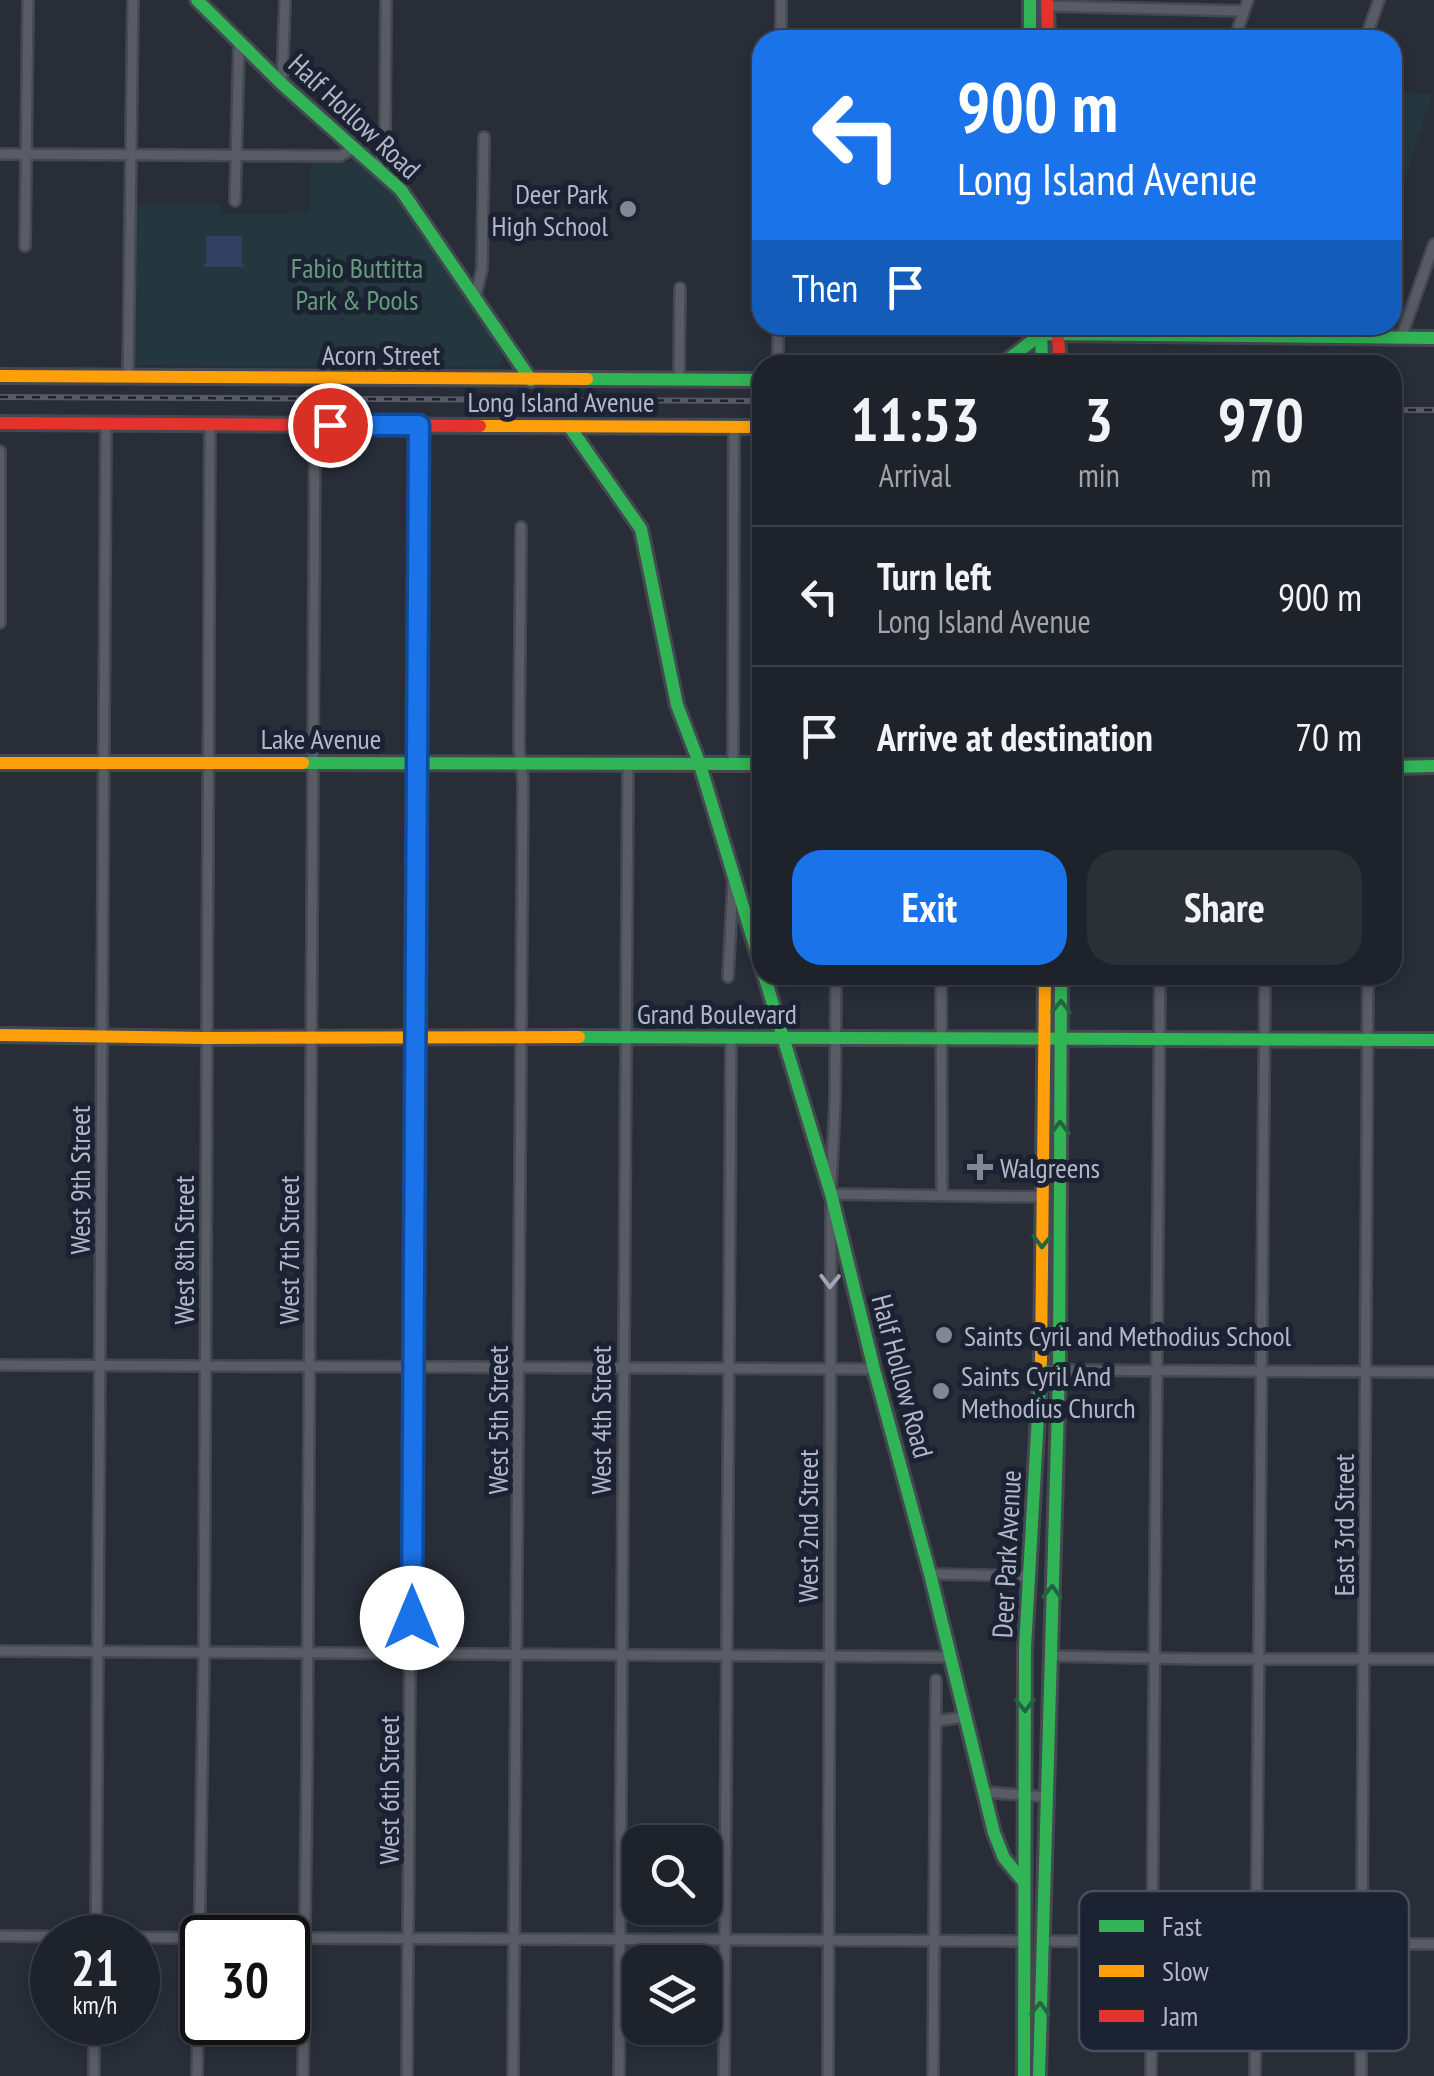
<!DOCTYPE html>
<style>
:root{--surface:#1e222a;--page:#2b2f36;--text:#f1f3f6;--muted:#a1a4a8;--line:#3c3f47;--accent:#1a73e8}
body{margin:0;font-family:"PT Sans Narrow",sans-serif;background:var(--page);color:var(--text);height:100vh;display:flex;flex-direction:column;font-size:38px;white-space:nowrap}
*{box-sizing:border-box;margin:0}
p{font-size:32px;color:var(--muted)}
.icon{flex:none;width:55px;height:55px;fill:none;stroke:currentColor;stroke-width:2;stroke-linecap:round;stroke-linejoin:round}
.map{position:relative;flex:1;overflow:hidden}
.side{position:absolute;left:752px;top:355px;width:650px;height:630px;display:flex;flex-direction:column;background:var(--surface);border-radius:30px;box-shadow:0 5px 15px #0003,0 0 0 2px var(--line)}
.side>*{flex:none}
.banner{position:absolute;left:752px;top:30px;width:650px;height:305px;border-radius:30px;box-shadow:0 5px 15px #0003,0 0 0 2px var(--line);background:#1a73e8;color:#fff;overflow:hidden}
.fabs{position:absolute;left:622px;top:1825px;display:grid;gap:20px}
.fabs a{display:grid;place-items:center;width:100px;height:100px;border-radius:20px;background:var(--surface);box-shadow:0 5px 15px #0003,0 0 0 2px var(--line);font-size:50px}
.speed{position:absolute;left:30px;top:1915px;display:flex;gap:20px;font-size:50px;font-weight:700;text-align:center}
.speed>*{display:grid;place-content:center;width:130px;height:130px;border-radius:50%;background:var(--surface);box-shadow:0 5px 15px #0003,0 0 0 2px var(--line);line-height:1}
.speed small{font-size:25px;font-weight:400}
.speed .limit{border:5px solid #111;border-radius:15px;background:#fff;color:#111}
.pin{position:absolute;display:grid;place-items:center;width:85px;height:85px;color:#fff;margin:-42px;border:5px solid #fff;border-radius:50%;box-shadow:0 2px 10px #0007}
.me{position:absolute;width:110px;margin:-55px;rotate:0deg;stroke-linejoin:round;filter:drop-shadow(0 0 8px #0008)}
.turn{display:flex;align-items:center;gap:35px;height:210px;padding:0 40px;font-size:45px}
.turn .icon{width:130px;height:130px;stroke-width:2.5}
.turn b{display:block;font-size:70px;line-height:85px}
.then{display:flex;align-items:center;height:95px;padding:0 40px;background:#0003;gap:20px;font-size:38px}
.eta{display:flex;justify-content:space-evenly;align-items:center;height:170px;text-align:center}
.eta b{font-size:60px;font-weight:800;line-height:70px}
.button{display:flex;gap:20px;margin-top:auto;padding:20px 40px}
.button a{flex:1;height:115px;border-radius:30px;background:var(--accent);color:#fff;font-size:40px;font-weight:800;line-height:115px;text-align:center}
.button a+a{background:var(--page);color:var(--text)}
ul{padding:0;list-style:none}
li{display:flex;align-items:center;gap:30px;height:140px;padding:0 40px;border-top:2px solid var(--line)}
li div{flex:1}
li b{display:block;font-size:38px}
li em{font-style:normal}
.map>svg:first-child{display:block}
.park{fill:#25373e}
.water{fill:#344061}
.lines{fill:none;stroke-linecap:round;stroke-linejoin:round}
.street-casing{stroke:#444851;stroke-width:14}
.fast-casing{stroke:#444851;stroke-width:18}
.slow-casing{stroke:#444851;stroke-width:18}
.jam-casing{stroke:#444851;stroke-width:18}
.street{stroke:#595c65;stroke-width:9}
.fast{stroke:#30b455;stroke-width:12}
.slow{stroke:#ff9f0a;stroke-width:12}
.jam{stroke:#e5322d;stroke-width:12}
.rail-casing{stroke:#575a64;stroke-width:6}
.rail{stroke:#1b2232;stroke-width:2.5;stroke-dasharray:8;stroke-linecap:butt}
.oneway{stroke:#246442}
.oneway2{stroke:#a0a6b5}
.route-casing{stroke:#114b97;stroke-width:25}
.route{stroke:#1a73e8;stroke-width:18}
.poi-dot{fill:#828796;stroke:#1b2232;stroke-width:4}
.labels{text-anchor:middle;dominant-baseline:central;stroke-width:10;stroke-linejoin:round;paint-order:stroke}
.street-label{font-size:28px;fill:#b2b8c9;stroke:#1b2232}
.poi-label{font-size:28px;fill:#b2b8c9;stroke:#1b2232;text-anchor:start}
.park-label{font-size:28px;fill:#689b7b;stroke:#1b2232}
.key{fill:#1b2232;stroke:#484f5f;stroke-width:2.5}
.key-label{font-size:28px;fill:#b2b8c9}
</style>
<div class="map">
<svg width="1434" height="2076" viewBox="0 0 1434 2076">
<rect width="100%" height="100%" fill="#282d38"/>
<!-- park -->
<g class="park">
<polygon points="1393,92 1432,94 1399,198 1393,199"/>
<path d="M 311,160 L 361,162 C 395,192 420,229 446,267 C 466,295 486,324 503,353 L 501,365 L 495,367 L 135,365 L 135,205 L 220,205 L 220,214 L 309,213 Z"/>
</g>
<!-- water -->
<polygon class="water" points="206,236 242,236 242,263 244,267 204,267 204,264 206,264"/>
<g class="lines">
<defs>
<g id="street">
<polyline points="1047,6 1244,11"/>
<polyline points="781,40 781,0"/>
<polyline points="1234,40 1248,0"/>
<polyline points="1365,40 1379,0"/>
<polyline points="282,84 285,0"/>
<polyline points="0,154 340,156 355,148"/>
<polyline points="378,169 385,141 386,0"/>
<polyline points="235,201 239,42"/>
<polyline points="25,246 28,0"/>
<polyline points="475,298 482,269 484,137"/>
<polyline points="1401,338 1434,244"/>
<polyline points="778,365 778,325"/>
<polyline points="128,377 133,0"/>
<polyline points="679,380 680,288"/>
<polyline points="0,451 0,623"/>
<polyline points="733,764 734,427"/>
<polyline points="941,975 942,1195"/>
<polyline points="728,977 733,883"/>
<polyline points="831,1187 835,1103 836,975"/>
<polyline points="831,1194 1043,1197"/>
<polyline points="0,1365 874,1369"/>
<polyline points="1041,1370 1434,1372"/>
<polyline points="930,1574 1028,1576"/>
<polyline points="0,1651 950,1657"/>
<polyline points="1051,1656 1198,1659 1434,1659"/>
<polyline points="936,1721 965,1717"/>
<polyline points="985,1792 1046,1797"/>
<polyline points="0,1936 202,1938"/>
<polyline points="96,1938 106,423"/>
<polyline points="288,1938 1024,1941"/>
<polyline points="1042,1941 1434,1944"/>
<polyline points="94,2076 94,2022"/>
<polyline points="197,2076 204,1652 210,424"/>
<polyline points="303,2076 307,1771 315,425"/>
<polyline points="407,2076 419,425"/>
<polyline points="513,2076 523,781 519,748 521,527"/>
<polyline points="619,2076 628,765"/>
<polyline points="724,2076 731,1038"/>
<polyline points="828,2076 831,1208"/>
<polyline points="933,2076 936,1680"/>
<polyline points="1151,2076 1160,975"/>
<polyline points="1255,2076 1265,975"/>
<polyline points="1361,2076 1368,975"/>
</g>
<g id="fast">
<polyline points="197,0 282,84 401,190 531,380"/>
<polyline points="1030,0 1030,40"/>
<polyline points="1041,325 1042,365"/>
<polyline points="1001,365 1041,334 1434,338"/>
<polyline points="587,379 762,380"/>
<polyline points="569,426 641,529 677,705 700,765 762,969"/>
<polyline points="303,763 762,764"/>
<polyline points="1392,767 1434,766"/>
<polyline points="764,975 831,1194 874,1369 930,1574 994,1833 1004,1858 1024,1882"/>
<polyline points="579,1037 1434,1040"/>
<polyline points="1024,2076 1025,1648 1041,1362"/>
<polyline points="1039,2076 1059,1371 1061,975"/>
</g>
<g id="slow">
<polyline points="0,376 587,379"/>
<polyline points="480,426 762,427"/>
<polyline points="0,763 303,763"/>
<polyline points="0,1035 207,1038 579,1037"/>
<polyline points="1041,1362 1045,975"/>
</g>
<g id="jam">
<polyline points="1047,0 1048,40"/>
<polyline points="1057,325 1060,365"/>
<polyline points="0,423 480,426"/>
</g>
</defs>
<!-- street casing -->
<use href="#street" class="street-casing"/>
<!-- fast casing -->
<use href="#fast" class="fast-casing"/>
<!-- slow casing -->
<use href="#slow" class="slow-casing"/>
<!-- jam casing -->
<use href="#jam" class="jam-casing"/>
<!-- street -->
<use href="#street" class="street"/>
<!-- fast -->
<use href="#fast" class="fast"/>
<!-- slow -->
<use href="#slow" class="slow"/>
<!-- jam -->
<use href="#jam" class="jam"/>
<defs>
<g id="rail">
<polyline points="0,397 762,401"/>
<polyline points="1392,410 1434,410"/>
</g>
</defs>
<!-- rail casing -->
<use href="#rail" class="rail-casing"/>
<!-- rail -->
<use href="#rail" class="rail"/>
</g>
<!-- one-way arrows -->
<defs><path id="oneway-chevron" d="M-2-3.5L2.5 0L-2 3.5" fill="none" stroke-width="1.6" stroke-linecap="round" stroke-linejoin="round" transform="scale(2.5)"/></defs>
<g class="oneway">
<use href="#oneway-chevron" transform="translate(1061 1007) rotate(-89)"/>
<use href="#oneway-chevron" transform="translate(1060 1128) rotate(-90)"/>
<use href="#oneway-chevron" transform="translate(1042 1241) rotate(91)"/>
<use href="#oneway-chevron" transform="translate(1052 1592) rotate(-88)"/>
<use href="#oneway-chevron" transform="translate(1025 1705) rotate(90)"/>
<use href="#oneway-chevron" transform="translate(1040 2009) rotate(-89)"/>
</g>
<use class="oneway2" href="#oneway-chevron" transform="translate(830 1281) rotate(91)"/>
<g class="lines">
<defs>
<polyline id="route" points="330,425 419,425 412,1618"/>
</defs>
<!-- route casing -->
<use href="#route" class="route-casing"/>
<!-- route -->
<use href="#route" class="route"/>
</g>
<!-- markers -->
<g class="poi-dot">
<circle cx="628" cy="209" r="10"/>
<path d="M975 1152h10v10h10v10h-10v10h-10v-10h-10v-10h10z"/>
<circle cx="944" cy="1335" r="10"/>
<circle cx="941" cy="1391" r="10"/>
</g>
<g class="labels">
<!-- street labels -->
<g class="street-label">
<text transform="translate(355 116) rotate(43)">Half Hollow Road</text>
<text x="381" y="354">Acorn Street</text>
<text x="561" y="401">Long Island Avenue</text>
<text x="321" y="738">Lake Avenue</text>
<text x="717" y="1013">Grand Boulevard</text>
<text transform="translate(79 1180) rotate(-90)">West 9th Street</text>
<text transform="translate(183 1250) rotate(-90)">West 8th Street</text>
<text transform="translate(288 1250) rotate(-90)">West 7th Street</text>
<text transform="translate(903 1376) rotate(75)">Half Hollow Road</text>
<text transform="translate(497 1420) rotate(-90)">West 5th Street</text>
<text transform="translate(600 1420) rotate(-90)">West 4th Street</text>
<text transform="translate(1343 1525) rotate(-90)">East 3rd Street</text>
<text transform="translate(807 1526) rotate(-90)">West 2nd Street</text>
<text transform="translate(1006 1554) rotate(-87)">Deer Park Avenue</text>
<text transform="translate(388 1790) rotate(-90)">West 6th Street</text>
</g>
<!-- poi labels -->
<g class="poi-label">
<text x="608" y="193" text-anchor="end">Deer Park<tspan x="608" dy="32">High School</tspan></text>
<text x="1000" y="1167">Walgreens</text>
<text x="964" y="1335">Saints Cyril and Methodius School</text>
<text x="961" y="1375">Saints Cyril And<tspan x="961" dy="32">Methodius Church</tspan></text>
</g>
<!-- park labels -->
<g class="park-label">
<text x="357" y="267">Fabio Buttitta<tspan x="357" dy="32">Park &amp; Pools</tspan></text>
</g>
</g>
<!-- legend -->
<rect x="1079" y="1891" width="330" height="160" rx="15" class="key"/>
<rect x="1099" y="1920" width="45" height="12" fill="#30b455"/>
<rect x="1099" y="1965" width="45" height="12" fill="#ff9f0a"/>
<rect x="1099" y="2010" width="45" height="12" fill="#e5322d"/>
<g class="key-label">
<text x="1162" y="1936">Fast</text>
<text x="1162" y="1981">Slow</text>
<text x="1162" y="2026">Jam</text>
</g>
</svg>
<div class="fabs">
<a><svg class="icon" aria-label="search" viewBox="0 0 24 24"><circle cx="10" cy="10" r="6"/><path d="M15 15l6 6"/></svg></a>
<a><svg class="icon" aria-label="layers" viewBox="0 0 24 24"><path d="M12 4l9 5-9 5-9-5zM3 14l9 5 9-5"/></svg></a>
</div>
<div class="speed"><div>21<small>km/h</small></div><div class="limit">30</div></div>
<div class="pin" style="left:330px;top:425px;background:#d93025"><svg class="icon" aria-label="arrive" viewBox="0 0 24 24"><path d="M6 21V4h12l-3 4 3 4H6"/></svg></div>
<svg class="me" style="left:412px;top:1618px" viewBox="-20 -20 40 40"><circle r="19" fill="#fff"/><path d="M0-13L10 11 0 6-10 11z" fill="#1a73e8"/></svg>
<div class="banner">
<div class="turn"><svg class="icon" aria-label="left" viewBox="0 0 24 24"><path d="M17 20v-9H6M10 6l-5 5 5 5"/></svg><div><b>900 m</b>Long Island Avenue</div></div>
<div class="then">Then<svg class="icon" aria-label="arrive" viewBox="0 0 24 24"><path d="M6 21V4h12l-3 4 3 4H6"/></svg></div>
</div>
<section class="side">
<div class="eta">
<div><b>11:53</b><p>Arrival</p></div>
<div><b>3</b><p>min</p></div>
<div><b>970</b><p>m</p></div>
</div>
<ul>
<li><svg class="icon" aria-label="left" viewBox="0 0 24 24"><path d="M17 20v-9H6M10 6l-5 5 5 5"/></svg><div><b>Turn left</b><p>Long Island Avenue</p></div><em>900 m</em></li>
<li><svg class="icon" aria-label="arrive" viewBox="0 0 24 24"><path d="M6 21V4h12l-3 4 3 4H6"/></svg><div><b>Arrive at destination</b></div><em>70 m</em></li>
</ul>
<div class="button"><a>Exit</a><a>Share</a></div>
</section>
</div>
